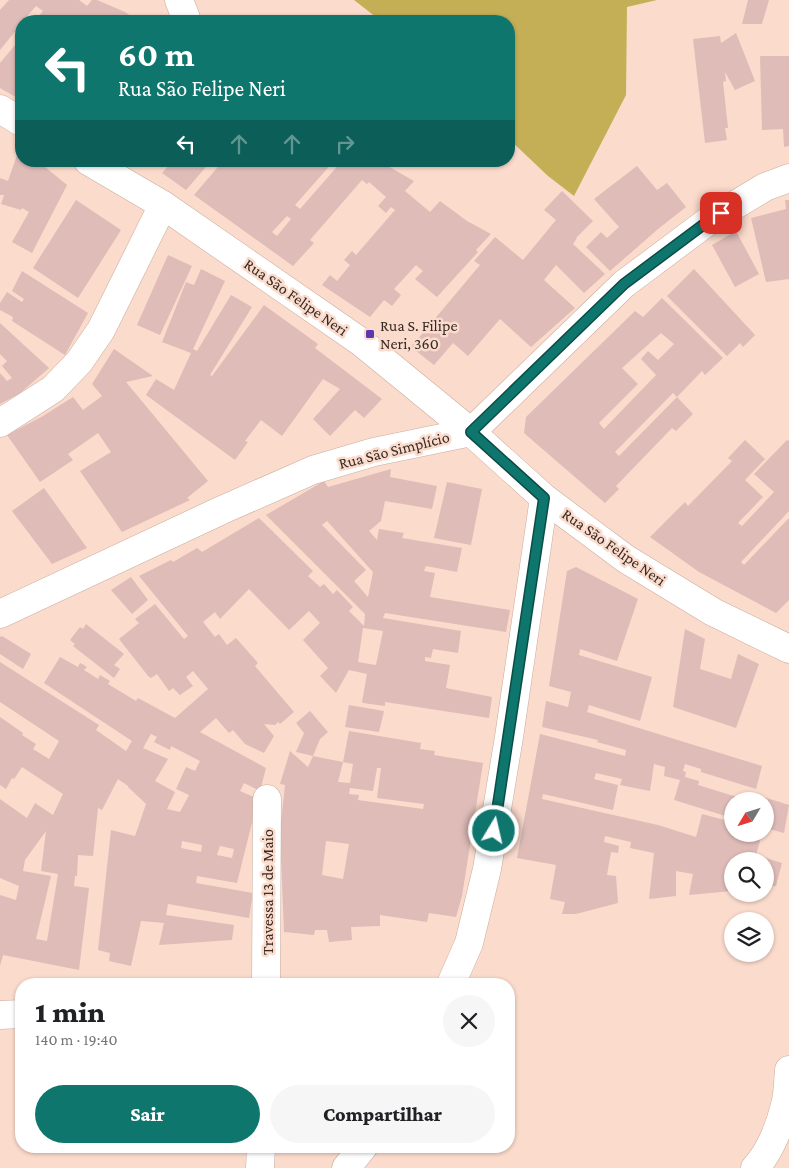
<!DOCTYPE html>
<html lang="pt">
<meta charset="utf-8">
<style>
:root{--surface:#fff;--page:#f6f6f6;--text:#202124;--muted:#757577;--accent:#0f766e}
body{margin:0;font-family:"Crimson Pro",serif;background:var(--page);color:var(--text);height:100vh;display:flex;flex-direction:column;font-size:19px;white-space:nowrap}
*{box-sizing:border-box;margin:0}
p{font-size:16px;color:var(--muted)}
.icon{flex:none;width:28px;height:28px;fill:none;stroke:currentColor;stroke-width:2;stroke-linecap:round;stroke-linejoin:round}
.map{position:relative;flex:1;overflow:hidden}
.details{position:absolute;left:15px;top:978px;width:500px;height:175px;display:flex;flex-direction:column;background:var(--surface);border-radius:20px;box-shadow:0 1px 4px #0004}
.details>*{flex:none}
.banner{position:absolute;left:15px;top:15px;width:500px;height:152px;border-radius:20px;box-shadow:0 1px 4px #0004;background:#0f766e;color:#fff;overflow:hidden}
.needle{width:32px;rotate:232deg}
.fabs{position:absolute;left:724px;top:792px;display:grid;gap:10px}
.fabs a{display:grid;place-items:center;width:50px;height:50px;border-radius:50%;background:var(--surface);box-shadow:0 1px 4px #0004;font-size:25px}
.pin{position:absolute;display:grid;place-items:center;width:42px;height:42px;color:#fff;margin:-21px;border-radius:10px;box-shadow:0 2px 8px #0006}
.me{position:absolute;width:55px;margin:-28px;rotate:9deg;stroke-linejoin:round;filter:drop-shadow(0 0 4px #0008)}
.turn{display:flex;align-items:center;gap:18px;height:105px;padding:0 20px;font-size:22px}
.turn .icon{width:65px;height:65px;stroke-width:2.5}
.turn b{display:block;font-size:35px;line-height:42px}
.lanes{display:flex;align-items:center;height:48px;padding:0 20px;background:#0003;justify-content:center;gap:25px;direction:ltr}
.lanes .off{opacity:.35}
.round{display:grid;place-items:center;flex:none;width:52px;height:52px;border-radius:26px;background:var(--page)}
.summary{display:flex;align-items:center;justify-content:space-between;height:85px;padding:0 20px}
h1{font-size:30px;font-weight:800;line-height:38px}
.action{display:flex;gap:10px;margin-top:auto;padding:10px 20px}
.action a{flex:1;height:58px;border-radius:30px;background:var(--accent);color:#fff;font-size:20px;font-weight:800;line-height:58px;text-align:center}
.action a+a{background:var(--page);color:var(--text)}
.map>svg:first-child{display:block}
.forest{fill:#c5af56}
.building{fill:#dfbcb8;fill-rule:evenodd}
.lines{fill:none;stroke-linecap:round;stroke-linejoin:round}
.minor-casing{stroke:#caac9d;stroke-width:29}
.minor{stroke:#fff;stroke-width:28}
.route-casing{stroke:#0a4d48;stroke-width:12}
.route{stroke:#0f766e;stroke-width:9}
.poi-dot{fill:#5c37af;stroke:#fbdbcc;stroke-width:2}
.labels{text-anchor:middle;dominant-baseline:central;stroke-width:5;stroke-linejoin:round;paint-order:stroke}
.street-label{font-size:16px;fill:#362a24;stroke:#fbdbcc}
.poi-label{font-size:16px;fill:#362a24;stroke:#fbdbcc;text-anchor:start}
</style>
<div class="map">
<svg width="789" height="1168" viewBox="0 0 789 1168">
<rect width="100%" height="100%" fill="#fbdbcc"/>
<!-- forest -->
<polygon class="forest" points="354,0 657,0 627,7 626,95 574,196 548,176 509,139 509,21 381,21"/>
<!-- building -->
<g class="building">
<polygon points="9,0 79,0 87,6 92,0 97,0 125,12 138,21 35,21 43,11 36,6 23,21 21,21 21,24 0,50 0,10"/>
<polygon points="748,0 769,0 762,24 742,24"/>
<polygon points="736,33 755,81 735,90 725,72 726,81 723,82 728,128 725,128 727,140 705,143 693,39 720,36 721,43"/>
<polygon points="21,38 21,100 0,88 0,63"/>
<polygon points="760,56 789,56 789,146 784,147 783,129 762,130"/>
<polygon points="17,155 21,156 21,161 39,162 67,185 32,253 12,242 29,212 22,208 21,210 1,204 4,195 0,195 0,178 8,181"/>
<polygon points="173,161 211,161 186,190 162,173"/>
<path d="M 223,161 L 334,161 L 295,205 L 300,209 L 342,161 L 379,161 L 414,181 L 405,191 L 430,212 L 440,201 L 467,221 L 491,234 L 476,250 L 478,252 L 437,297 L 415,279 L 423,271 L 416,265 L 394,289 L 401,295 L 392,306 L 384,300 L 370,317 L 322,285 L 330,275 L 337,281 L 350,265 L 344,260 L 352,251 L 356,255 L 395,210 L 391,207 L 386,213 L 378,206 L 386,197 L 369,182 L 367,184 L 362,180 L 310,240 L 314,243 L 293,266 L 194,195 ZM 287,216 L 291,219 L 277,236 L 272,232 Z"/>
<polygon points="637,166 657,190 667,183 686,207 658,229 610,271 586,247 601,232 607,238 619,227 594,199"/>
<polygon points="562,191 593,221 576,238 577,238 573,244 605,274 584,293 556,265 544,280 575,308 531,347 500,319 468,356 453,343 434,365 411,347 480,265 474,261 495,237 523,260 556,220 544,210"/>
<polygon points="76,200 121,230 78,298 33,268"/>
<polygon points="785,200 789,200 789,279 766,282 751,218 786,209"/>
<polygon points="736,231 759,274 735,287 712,245"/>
<polygon points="168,255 192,266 160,335 137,325"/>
<polygon points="201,269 225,281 193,349 197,351 231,295 252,307 210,375 212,376 264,305 318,344 315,348 382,399 364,418 355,410 330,436 313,419 340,389 323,379 282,436 261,420 245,441 248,442 235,460 146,395 156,379 174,390 191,353 162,342 186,282 194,285"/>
<polygon points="694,269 755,335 743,347 740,343 727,356 667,296"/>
<polygon points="22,271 88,313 65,355 12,321 13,317 0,310 0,303 7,292 22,302 24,299 12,291"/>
<path d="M 662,298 L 723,358 L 705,375 L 702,371 L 677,397 L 693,414 L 676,431 L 672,428 L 616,486 L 619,489 L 605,503 L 524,433 L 526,417 L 635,311 L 643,317 ZM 661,333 L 674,344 L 658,360 L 648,351 L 641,359 L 656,375 L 604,429 L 599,423 L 638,384 L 622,368 ZM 673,393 L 677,397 L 619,456 L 615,452 Z"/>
<polygon points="0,323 49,368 19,394 0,404 0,373 7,381 12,378 2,366 7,361 0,354"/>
<polygon points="114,349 153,376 126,382 208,481 187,498 190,500 122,532 80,471 111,452 98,433 68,454 73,460 40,482 7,435 43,416 73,397 83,410 102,396 92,384"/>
<polygon points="745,440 765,459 745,480 763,497 738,523 742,526 774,492 754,474 787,440 789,441 789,511 741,562 744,565 789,518 789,600 776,613 699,572 650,537 685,502 688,506 732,461 728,458"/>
<path d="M 391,469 L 390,477 L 437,486 L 432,509 L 385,501 L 381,521 L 369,531 L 377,540 L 379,529 L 404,533 L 402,538 L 462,548 L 457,572 L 426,566 L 424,571 L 435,573 L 430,597 L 510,610 L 506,632 L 385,613 L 383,618 L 461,631 L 458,653 L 433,649 L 431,658 L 425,657 L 425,661 L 450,665 L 446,688 L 492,697 L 489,718 L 385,702 L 385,706 L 363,703 L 362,702 L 367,674 L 349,670 L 336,693 L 320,676 L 328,668 L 303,640 L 320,623 L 309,611 L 289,630 L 249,589 L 220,619 L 215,612 L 203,622 L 215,637 L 219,634 L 227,645 L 236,638 L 258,663 L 255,666 L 294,712 L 280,724 L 278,722 L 275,725 L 264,724 L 274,736 L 264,753 L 245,744 L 233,730 L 229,733 L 216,718 L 200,732 L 266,768 L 260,791 L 244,783 L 240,791 L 258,799 L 237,883 L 197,876 L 196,883 L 253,893 L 249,918 L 168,904 L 166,915 L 234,925 L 232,940 L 159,945 L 164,923 L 141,921 L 131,966 L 109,961 L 110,953 L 98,950 L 111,830 L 135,836 L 146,804 L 128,787 L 128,786 L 118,779 L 102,810 L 98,808 L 93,856 L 78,855 L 77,876 L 75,876 L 74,886 L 89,888 L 79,970 L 3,955 L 0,966 L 0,895 L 16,900 L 19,886 L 0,878 L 0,799 L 27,818 L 35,803 L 53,815 L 63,794 L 22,767 L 14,779 L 12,778 L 6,789 L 0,785 L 0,717 L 23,733 L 22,735 L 36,744 L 33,749 L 49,759 L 59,741 L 0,702 L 0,662 L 99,725 L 96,730 L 126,751 L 132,741 L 44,683 L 60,657 L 78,667 L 80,663 L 84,665 L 87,667 L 84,670 L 98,679 L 100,675 L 110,681 L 108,684 L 136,701 L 138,698 L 175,718 L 208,689 L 193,671 L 186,677 L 193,686 L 180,695 L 173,688 L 169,691 L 157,674 L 151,678 L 148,676 L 119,639 L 139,623 L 135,619 L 155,604 L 184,639 L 188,636 L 139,576 L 171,560 L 173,562 L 197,548 L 202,552 L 259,518 L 313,571 L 308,576 L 320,587 L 324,584 L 333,594 L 337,590 L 353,607 L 349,611 L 364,626 L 365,614 L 266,515 L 324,481 L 328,487 ZM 327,521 L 373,572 L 368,597 L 354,581 L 366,570 L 322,525 ZM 363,628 L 383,631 L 376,665 L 358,662 ZM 151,734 L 157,737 L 154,742 L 170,750 L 171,746 L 200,761 L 195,771 L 186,767 L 176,789 L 189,795 L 180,812 L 167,809 L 175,792 L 155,781 L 168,759 L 143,748 ZM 46,831 L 41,871 L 58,874 L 47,941 L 36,939 L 51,876 L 23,871 L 25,860 ZM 182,841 L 202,845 L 201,852 L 181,848 ZM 220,846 L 234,849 L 232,858 L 217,855 Z"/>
<polygon points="447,482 482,489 471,545 434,538"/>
<polygon points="44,488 87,548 52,564 12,511"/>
<polygon points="576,567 638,599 617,661 580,649 579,655 652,677 640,721 589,705 587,712 762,766 756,789 701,772 701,769 685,764 683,771 686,772 685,777 699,781 698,785 750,801 732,801 732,818 674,800 680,780 664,776 665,767 654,764 650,791 620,785 622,779 596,773 594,779 618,785 613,810 543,794 542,799 658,825 696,837 702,814 732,822 732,834 762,834 756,855 782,863 776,886 765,887 765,861 732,861 732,891 689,895 693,874 676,871 676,896 649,899 654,853 630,848 631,842 605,836 604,842 619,846 618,853 611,852 607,875 616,876 618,903 576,914 562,914 565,902 550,899 556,865 517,858 540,734 625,756 626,750 597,742 598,740 542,727 546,701 568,707 571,692 549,686 567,571"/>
<polygon points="131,577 148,600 132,614 111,590"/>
<polygon points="86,624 124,654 114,665 120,669 114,678 73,646 75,644 70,640 80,627 83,629"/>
<polygon points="685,629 705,639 700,669 731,679 738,654 759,664 736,728 673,707"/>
<polygon points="2,636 31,654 23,669 0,654 0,637"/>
<polygon points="349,705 384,711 379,732 345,727"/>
<path d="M 310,711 L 328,732 L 320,739 L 313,756 L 343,762 L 338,782 L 350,783 L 353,764 L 343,762 L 349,731 L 421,743 L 420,749 L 435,751 L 434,755 L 483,763 L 462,896 L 456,917 L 429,913 L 427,922 L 380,915 L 380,926 L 351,927 L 352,940 L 329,942 L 327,930 L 315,930 L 314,935 L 284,932 L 280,832 L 285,785 L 280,784 L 290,751 L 308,767 L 313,756 L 296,752 L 304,733 L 296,723 ZM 377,768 L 381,768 L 377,798 L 424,804 L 423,809 L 358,800 L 359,795 L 349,794 L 350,788 L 373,791 ZM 326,841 L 349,844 L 343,879 L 322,875 Z"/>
<polygon points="760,796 789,805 784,833 765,828 765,801 759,801"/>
</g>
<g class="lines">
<defs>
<g id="minor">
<polyline points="179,0 187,21"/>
<polyline points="0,109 21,122"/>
<polyline points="88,161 163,205 361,342 471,432 544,498 626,559 713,612 789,649"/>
<polyline points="0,423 53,389 79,362 101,330 163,205"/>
<polyline points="0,614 222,510 313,470 374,452 471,432 624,284 707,222 765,187 789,178"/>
<polyline points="266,984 267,799"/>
<polyline points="451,984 469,943 487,869 509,737 544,498"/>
<polyline points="0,1015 21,1014"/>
<polyline points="260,1168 261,1146"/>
<polyline points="346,1168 364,1146"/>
<path d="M 755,1168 C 770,1152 780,1126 785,1105 C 788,1094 788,1081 789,1070"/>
</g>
</defs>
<!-- minor casing -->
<use href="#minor" class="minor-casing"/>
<!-- minor -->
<use href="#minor" class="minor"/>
</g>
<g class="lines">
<defs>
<polyline id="route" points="494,831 544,498 471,432 624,284 707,222 721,213"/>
</defs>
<!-- route casing -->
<use href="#route" class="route-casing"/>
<!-- route -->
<use href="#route" class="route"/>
</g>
<!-- markers -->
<rect class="poi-dot" x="365" y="329" width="10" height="10" rx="2.5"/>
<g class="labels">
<!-- street labels -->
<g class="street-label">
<text transform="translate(296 297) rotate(35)">Rua São Felipe Neri</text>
<text transform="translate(394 450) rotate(-14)">Rua São Simplício</text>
<text transform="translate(614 547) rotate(35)">Rua São Felipe Neri</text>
<text transform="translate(267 892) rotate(-90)">Travessa 13 de Maio</text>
</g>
<!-- poi labels -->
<g class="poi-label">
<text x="380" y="325">Rua S. Filipe<tspan x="380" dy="18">Neri, 360</tspan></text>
</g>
</g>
</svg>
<div class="fabs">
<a><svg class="needle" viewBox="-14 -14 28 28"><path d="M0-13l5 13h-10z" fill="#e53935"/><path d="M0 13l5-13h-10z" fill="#757577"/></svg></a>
<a><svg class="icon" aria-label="search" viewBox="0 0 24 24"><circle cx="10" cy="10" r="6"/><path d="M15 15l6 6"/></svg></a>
<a><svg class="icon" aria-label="layers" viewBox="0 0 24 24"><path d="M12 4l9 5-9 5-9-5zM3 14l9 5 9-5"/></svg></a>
</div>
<div class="pin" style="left:721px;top:213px;background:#d93025"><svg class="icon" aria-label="arrive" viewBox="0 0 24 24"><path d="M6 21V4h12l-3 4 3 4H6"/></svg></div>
<svg class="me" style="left:494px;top:831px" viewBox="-20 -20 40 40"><circle r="17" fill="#0f766e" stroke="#fff" stroke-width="3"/><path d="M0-11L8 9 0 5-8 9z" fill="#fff"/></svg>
<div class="banner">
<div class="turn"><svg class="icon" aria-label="left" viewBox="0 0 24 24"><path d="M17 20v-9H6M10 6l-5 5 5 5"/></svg><div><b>60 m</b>Rua São Felipe Neri</div></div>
<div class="lanes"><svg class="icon" aria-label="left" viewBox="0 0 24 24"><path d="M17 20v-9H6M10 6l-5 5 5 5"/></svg><svg class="icon off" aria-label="ahead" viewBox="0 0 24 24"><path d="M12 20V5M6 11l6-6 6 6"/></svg><svg class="icon off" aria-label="ahead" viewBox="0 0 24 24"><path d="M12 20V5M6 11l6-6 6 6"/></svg><svg class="icon off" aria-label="right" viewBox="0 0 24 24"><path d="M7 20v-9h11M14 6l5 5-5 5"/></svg></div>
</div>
<section class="details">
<div class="summary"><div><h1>1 min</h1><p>140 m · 19:40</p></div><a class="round"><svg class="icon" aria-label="close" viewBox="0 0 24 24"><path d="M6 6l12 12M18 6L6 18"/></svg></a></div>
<div class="action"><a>Sair</a><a>Compartilhar</a></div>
</section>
</div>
